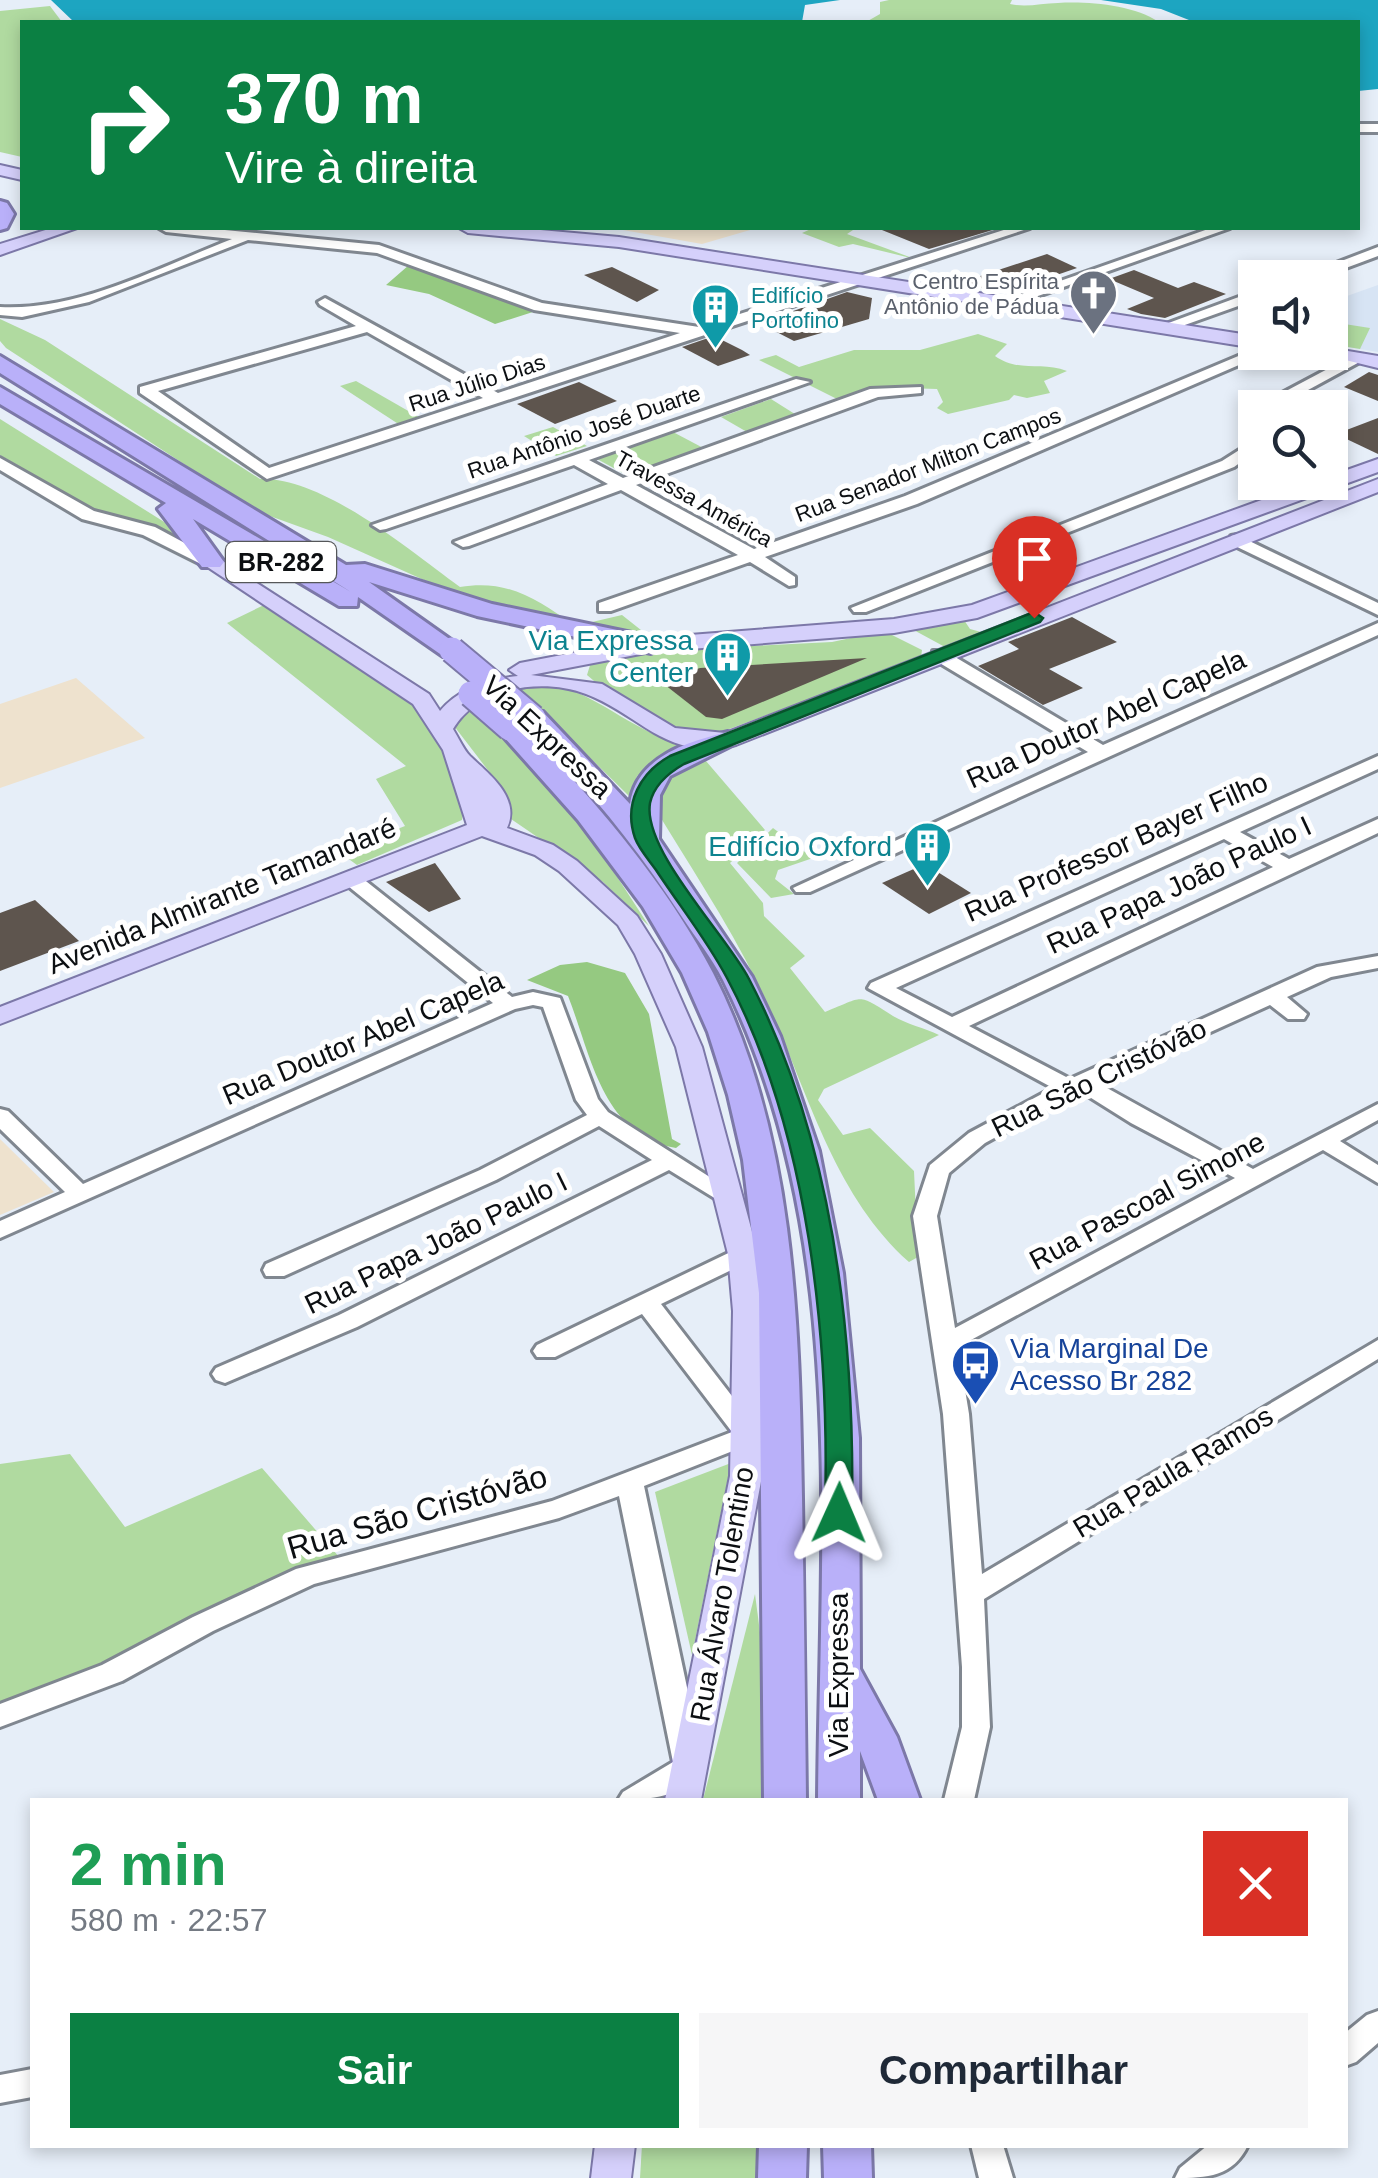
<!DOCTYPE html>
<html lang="pt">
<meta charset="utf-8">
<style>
:root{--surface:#fff;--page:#f6f6f7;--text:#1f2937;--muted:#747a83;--accent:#0b8043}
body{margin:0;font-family:Helvetica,sans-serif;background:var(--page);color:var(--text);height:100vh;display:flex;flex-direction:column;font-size:38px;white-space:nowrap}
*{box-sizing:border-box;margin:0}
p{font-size:32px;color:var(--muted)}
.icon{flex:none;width:55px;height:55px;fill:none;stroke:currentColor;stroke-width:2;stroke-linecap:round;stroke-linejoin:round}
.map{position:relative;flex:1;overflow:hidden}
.details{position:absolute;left:30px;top:1798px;width:1318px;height:350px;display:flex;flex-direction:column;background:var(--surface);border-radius:0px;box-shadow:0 5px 15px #0003}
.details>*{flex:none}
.guide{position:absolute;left:20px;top:20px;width:1340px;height:210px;border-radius:0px;box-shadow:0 5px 15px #0003;background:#0b8043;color:#fff;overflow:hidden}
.buttons{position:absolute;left:1238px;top:260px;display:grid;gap:20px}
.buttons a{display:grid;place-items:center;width:110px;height:110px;border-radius:0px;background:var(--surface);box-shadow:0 5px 15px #0003;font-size:50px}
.pin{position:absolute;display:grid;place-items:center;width:85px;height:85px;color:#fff;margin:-102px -42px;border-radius:50% 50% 50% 0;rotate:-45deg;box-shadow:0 0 10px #0007}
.pin .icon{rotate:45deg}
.me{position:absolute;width:110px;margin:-55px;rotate:1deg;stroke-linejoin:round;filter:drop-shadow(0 0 8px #0008)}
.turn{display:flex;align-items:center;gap:35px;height:210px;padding:0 40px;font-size:45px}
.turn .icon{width:130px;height:130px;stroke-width:2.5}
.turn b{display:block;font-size:70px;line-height:85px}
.round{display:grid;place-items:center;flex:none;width:105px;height:105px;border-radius:0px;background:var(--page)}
.headline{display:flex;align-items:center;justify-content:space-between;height:170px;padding:0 40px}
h1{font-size:60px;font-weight:800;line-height:75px;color:#1e9e55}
.action{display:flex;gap:20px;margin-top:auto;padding:20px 40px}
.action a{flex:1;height:115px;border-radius:0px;background:var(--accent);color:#fff;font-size:40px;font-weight:800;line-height:115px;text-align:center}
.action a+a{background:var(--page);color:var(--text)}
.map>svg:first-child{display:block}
.commercial{fill:#eee2ce}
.built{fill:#d7e4f4}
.green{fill:#b0daa0}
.forest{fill:#95c981}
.water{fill:#1da5c1}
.building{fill:#5e554e}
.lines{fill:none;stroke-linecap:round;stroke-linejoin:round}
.minor-casing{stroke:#808790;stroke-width:6}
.major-casing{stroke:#7c78a8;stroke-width:4}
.highway-casing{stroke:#7c78a8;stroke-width:6}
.minor{fill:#fff;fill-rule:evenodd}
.major{fill:#d5d0fb;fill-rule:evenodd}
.highway{fill:#b9b0f9;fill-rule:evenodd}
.highway-bridge-casing{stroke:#7c78a8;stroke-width:29;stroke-linecap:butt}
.highway-bridge{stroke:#b9b0f9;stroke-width:25}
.route{fill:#0b8043;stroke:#07532c;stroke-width:2.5}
.labels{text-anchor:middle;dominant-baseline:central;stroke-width:10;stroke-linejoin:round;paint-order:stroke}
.far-worship-label{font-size:22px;fill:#5b616d;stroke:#fff;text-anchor:end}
.far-culture-label{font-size:22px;fill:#0d838f;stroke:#fff;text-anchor:start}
.far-street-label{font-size:22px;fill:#0c0f12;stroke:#fff}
.shield{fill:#fff;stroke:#555759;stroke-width:2.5}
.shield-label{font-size:25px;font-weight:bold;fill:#0c0f12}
.culture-label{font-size:28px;fill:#0d838f;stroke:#fff;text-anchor:end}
.street-label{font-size:28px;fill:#0c0f12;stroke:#fff}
.transit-label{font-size:28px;fill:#164399;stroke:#fff;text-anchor:start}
.near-street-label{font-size:32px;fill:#0c0f12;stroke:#fff}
</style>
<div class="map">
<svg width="1378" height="2178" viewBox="0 0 1378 2178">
<rect width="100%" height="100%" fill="#e6eef8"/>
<!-- commercial -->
<g class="commercial">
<polygon points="629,228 757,228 702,244 623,230"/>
<polygon points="76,678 145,738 0,788 0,704"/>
<polygon points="0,1139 54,1192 0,1215"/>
</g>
<!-- built -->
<polygon class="built" points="1378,285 1378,352 1330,344 1330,302"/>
<!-- green -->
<g class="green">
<path d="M 889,0 L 1012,0 L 1010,4 C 1027,8 1041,3 1058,3 C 1087,1 1134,5 1159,22 L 866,22 L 880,14 L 880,2 Z"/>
<polygon points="50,6 62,22 22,22 22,157 0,152 0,11"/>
<polygon points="813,228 856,228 847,234 915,259 853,244 839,247 802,233"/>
<polygon points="1330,309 1344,311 1338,323 1370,328 1360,349 1330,344"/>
<path d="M 0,319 L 45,340 L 260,479 C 324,477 409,550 460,587 C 508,579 537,599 575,626 L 622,615 L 646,634 L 573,628 L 473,602 L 328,537 L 256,511 L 6,348 L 0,341 Z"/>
<path d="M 978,334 L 1007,344 L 995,356 C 1019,373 1041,361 1067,371 L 1044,381 L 1050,393 L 1027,398 L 1014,395 L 1009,400 L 948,414 L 937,408 L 943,402 L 937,389 L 905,388 L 851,406 L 759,360 L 776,355 L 799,367 L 854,350 L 920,350 Z"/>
<polygon points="356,381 424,420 403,427 340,386"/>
<polygon points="771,399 798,416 754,436 721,417"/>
<polygon points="0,419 177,530 181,540 104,516 0,455"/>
<polygon points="553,427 587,446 556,456 524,436"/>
<polygon points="673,432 709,451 632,478 597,459"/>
<path d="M 264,605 C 310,633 361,658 403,691 C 436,718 470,778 462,820 L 357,865 L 339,852 L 405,826 L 376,779 L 406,766 L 227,623 Z"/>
<polygon points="964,620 970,629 981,632 945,647 910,628"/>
<polygon points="884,631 922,650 921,657 716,734 676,731 607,692 587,675 591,662 650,651 832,642"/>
<path d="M 551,684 C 602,695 637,737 690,745 L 637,776 L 631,798 L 519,688 Z"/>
<polygon points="466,702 541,777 590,835 649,926 603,882 511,819 504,791 454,726"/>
<path d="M 700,754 L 765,830 L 730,863 L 763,903 L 764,916 L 805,956 L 790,968 L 825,1012 C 866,996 856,993 893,1016 C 906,1024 925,1028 939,1035 L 824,1089 L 818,1100 L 843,1135 L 870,1128 L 914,1171 L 918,1257 L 909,1262 C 828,1190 805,1077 758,984 C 726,919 687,862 650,800 L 655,782 Z"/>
<polygon points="773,828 813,858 778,870 775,879 794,894 771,898 737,863"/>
<polygon points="70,1454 125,1527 262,1468 340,1558 306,1566 93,1678 0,1707 0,1464"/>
<polygon points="731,1463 692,1655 655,1492"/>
<polygon points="755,1594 765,1671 769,1800 703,1800"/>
<polygon points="642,2145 769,2145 769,2178 640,2178"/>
</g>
<!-- forest -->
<g class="forest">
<polygon points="409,265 536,311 495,324 429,294 386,285"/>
<path d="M 587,962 L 625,973 L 649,1014 L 672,1139 L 681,1144 L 676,1148 C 602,1136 591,1054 568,996 L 527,980 L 560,965 Z"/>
</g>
<!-- water -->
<g class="water">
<polygon points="51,0 840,0 805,5 802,22 74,22"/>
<polygon points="1101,0 1378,0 1378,89 1358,91 1358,22 1194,22 1161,9"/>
</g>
<!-- building -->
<g class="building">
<polygon points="877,228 995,228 996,229 929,249"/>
<polygon points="1047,254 1077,268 1004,293 959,283"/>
<polygon points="612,267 659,290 637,302 584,275"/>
<polygon points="1134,270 1178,288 1194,282 1226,294 1165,318 1141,314 1127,309 1154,298 1109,279"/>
<polygon points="847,292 872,298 869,319 794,341 759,323"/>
<polygon points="714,336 742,350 750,355 718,366 682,347"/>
<polygon points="1369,372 1378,375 1378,401 1344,387"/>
<polygon points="579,382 617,401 555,424 517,404"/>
<polygon points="1378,418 1378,454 1336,434"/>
<polygon points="1072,617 1117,642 1049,669 1083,688 1043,705 978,666 1019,649 1008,642"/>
<polygon points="867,658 722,719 706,717 660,681 700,668"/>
<polygon points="435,863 461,899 429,912 386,882"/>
<polygon points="925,864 971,893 929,914 882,883"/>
<polygon points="35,900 79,941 0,971 0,913"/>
</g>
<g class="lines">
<defs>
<g id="minor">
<rect x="1358" y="124" width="20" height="8"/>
<path d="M 159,228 L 204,228 L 379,245 L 542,303 L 699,327 L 1010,228 L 1030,228 L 267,479 L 140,393 L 140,387 L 356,326 L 320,305 L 318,302 L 325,298 L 498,393 L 680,333 L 534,310 L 377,253 L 248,240 L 89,302 L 22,317 L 0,315 L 0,307 C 79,311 160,267 232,239 L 166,232 ZM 367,332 L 483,398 L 269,468 L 158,391 Z"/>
<polygon points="1211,228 1230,228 1007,307 995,304"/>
<polygon points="1378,247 1378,256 1319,278 1297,278"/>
<polygon points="1255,291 1255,300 1168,331 1155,328"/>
<polygon points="1255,349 1255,352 1269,352 917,504 765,557 795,577 795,585 789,586 750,562 611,611 599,611 599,603 738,555 621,490 469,546 463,547 454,542 608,484 574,465 386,529 380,530 372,525 796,379 810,382 589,460 623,478 870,389 921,387 921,393 878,397 636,485 754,549 905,496"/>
<polygon points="1352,356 1365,359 1275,408 1254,408"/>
<polygon points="1255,440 1255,452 1234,467 866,612 854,612 851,608 1222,461"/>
<polygon points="0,458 94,511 155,527 220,562 217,566 205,566 143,535 82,519 0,470"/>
<polygon points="1237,535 1378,603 1378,615 1231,544 1231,536"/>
<polygon points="1378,623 1378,635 810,892 796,892 793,888 1088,752 933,659 933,651 945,651 1103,745"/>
<path d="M 1378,756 L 1378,769 L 1240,832 L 1289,859 L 1378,819 L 1378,833 L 969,1026 L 1070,1079 L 1317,967 L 1378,956 L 1378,968 L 1331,977 L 1287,997 L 1307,1014 L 1304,1019 L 1288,1019 L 1270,1005 L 1098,1083 L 1253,1169 L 1378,1104 L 1378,1120 L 1340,1141 L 1378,1165 L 1378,1183 L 1323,1150 L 958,1347 L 969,1414 L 982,1574 L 1378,1340 L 1378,1359 L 984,1599 L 990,1727 L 974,1800 L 944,1800 L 962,1727 L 962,1667 L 943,1414 L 913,1216 L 930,1165 L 969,1133 L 1053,1088 L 868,988 L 871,983 ZM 1224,839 L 1273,867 L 952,1017 L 896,988 ZM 1080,1091 L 1131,1123 L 1235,1178 L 955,1328 L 937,1216 L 949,1173 L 985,1143 Z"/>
<polygon points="350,872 357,874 512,997 533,992 560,998 598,1099 608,1112 741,1197 737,1202 721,1202 669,1170 357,1327 225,1383 216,1380 212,1374 216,1368 339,1315 652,1160 599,1126 496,1180 284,1276 266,1276 263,1270 266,1264 480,1170 587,1115 576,1100 543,1007 533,1005 515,1009 0,1238 0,1221 65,1192 0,1129 0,1109 8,1111 83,1184 493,1003 343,882 340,878"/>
<path d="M 743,1246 L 752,1248 L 755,1254 L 752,1260 L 661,1304 L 762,1435 L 758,1441 L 644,1486 L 704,1767 C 688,1797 648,1800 618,1800 L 623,1792 L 673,1762 L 619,1496 L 559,1518 L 314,1584 L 213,1631 L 122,1681 L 0,1727 L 0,1704 L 102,1665 L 193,1617 L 296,1569 L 552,1501 L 732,1432 L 642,1314 L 555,1357 L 537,1357 L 533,1351 L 537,1345 Z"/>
<polygon points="1378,2011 1378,2043 1356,2062 1345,2066 1345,2033 1367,2015"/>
<polygon points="32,2069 32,2097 0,2103 0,2075"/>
<polygon points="971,2145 1003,2145 1013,2178 979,2178"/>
<path d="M 1208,2145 L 1248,2145 C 1233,2177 1207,2178 1175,2178 L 1180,2168 Z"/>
</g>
<g id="major">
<polygon points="0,165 22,170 22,180 0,175"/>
<polygon points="52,228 77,228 0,255 0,244"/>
<polygon points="459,228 518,228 619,237 1255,336 1255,348 619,247 468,233"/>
<polygon points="1330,348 1378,356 1378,368 1313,352 1330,352"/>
<path d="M 1378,459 L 1378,472 L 977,618 L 894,633 L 651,652 L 531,675 L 602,684 L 675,728 L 725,733 L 1378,479 L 1378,492 L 736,745 C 666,762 640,714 586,694 C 541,677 477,688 453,729 C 458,737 464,750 470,756 C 489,774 521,798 507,828 L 553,845 L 577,861 L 637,916 L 661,954 L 702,1047 L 758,1254 L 763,1311 L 762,1476 L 701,1800 L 665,1800 L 730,1476 L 733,1311 L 728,1254 L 676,1047 L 635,954 L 618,925 L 559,871 L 535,855 L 482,836 L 0,1024 L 0,1007 L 467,825 L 443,750 L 413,704 L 200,562 L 204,558 L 218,558 L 429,694 L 440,711 C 459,688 489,679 518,676 L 509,670 L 520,663 L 651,638 L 894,619 L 972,605 L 1311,482 L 1330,482 L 1330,476 Z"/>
<polygon points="595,2145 635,2145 631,2178 591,2178"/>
</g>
<g id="highway">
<polygon points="0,201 7,203 14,214 7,228 0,230"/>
<polygon points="0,356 346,565 365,564 492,604 651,637 664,645 651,653 477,616 369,582 465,650 461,656 443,656 358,597 357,606 339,606 193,519 224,562 220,567 202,567 158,509 166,503 0,404 0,387 351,592 0,373"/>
<path d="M 533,710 L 543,712 L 630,804 C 636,757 689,741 728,732 L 742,740 L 670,776 L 660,795 L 659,839 L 752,977 L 780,1036 L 819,1151 L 843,1273 L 859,1438 L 860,1669 L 897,1737 L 920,1800 L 878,1800 L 860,1751 L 860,1800 L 818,1800 C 820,1530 849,1230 723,980 C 712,958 695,937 682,917 C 635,845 585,783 523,724 L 519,718 Z"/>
<path d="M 510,720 L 520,722 C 592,798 664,879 713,973 C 795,1134 799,1320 802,1498 C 804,1598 805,1699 806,1800 L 764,1800 L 759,1293 L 743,1160 L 728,1095 L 708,1032 L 682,973 L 643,907 L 578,820 L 496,728 Z"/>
<polygon points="759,2145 807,2145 806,2178 758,2178"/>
<polygon points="823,2145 871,2145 872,2178 824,2178"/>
</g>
</defs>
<!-- minor casing -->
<use href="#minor" class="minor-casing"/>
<!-- major casing -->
<use href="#major" class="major-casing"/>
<!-- highway casing -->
<use href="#highway" class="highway-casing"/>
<!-- minor -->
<use href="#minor" class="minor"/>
<!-- major -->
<use href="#major" class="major"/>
<!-- highway -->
<use href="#highway" class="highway"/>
<defs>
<g id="highway-bridge">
<polyline points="452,650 533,718"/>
<polyline points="471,694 510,728"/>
</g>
</defs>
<!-- highway-bridge casing -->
<use href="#highway-bridge" class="highway-bridge-casing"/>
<!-- highway-bridge -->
<use href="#highway-bridge" class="highway-bridge"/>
</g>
<!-- route -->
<path class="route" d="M 1034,612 L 1043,618 L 1040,622 L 684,764 C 670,772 654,785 650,803 C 642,850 727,936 749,979 C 833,1140 855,1335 852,1513 L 839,1522 L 825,1513 C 830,1340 809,1132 727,978 C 707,940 679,905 656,870 C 649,860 639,849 635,838 C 623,803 641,772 670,756 Z"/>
<!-- icons -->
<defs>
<symbol id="church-pin" viewBox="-11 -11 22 30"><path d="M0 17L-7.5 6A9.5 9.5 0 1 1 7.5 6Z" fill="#6b7280" stroke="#fff"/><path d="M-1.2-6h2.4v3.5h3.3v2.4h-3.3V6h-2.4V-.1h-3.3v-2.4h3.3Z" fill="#fff"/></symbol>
<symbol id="building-pin" viewBox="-11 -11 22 30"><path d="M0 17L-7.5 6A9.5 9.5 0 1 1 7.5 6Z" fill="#0f9aa8" stroke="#fff"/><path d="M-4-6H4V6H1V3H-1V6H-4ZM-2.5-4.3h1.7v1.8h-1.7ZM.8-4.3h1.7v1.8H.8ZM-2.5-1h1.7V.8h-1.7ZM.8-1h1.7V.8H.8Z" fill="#fff"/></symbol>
<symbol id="bus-pin" viewBox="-11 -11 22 30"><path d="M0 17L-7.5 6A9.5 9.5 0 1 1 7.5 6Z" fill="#1a4fb4" stroke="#fff"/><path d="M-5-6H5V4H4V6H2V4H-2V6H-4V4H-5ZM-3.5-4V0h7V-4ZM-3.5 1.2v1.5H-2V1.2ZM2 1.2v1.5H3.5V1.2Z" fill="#fff"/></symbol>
</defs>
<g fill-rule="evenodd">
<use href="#church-pin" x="1066" y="266" width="55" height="75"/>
<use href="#building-pin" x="688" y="280" width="55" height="75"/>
<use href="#building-pin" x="700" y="628" width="55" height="75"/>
<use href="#building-pin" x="900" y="818" width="55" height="75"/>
<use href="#bus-pin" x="948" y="1336" width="55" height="75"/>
</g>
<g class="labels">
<!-- far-worship labels -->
<g class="far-worship-label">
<text x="1059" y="281">Centro Espírita<tspan x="1059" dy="25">Antônio de Pádua</tspan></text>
</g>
<!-- far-culture labels -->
<g class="far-culture-label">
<text x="751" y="295">Edifício<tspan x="751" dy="25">Portofino</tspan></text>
</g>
<!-- far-street labels -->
<g class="far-street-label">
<text transform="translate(477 383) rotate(-18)">Rua Júlio Dias</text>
<text transform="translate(584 432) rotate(-19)">Rua Antônio José Duarte</text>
<text transform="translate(928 465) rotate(-21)">Rua Senador Milton Campos</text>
<text transform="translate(694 499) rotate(29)">Travessa América</text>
</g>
<!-- shield labels -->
<rect class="shield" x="226" y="542" width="110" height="40" rx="8"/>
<g class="shield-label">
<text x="281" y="562">BR-282</text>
</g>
<!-- culture labels -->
<g class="culture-label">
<text x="693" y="640">Via Expressa<tspan x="693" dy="32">Center</tspan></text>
<text x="892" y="846">Edifício Oxford</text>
</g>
<!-- street labels -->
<g class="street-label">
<text transform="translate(1106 719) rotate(-24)">Rua Doutor Abel Capela</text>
<text transform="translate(547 737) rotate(43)">Via Expressa</text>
<text transform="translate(1116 847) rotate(-24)">Rua Professor Bayer Filho</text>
<text transform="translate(1179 885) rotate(-25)">Rua Papa João Paulo I</text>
<text transform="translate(222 896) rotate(-22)">Avenida Almirante Tamandaré</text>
<text transform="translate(363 1038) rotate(-23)">Rua Doutor Abel Capela</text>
<text transform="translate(1099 1078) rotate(-26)">Rua São Cristóvão</text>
<text transform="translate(1147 1201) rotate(-28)">Rua Pascoal Simone</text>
<text transform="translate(436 1243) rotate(-26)">Rua Papa João Paulo I</text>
<text transform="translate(1173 1472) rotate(-31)">Rua Paula Ramos</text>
<text transform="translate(722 1594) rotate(-80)">Rua Álvaro Tolentino</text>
<text transform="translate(838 1675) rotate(-90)">Via Expressa</text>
</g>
<!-- transit labels -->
<g class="transit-label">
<text x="1010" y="1348">Via Marginal De<tspan x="1010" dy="32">Acesso Br 282</tspan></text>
</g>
<!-- near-street labels -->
<g class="near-street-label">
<text transform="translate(417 1512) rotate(-16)">Rua São Cristóvão</text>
</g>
</g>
</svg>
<div class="buttons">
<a><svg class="icon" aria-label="sound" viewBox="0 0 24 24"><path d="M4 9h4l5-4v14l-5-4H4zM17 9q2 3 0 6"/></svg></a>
<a><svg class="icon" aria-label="search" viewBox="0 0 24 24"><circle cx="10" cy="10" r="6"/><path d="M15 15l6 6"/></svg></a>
</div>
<div class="pin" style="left:1034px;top:618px;background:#d93025"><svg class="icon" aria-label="arrive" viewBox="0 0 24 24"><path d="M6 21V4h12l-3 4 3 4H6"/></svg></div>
<svg class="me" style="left:839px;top:1513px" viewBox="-20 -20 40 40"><path d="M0-17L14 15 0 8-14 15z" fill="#0b8043" stroke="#fff" stroke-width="4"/></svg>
<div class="guide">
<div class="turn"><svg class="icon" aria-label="right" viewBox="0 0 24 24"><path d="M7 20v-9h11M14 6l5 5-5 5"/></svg><div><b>370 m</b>Vire à direita</div></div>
</div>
<section class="details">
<div class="headline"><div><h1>2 min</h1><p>580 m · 22:57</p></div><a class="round" style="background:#d93025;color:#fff"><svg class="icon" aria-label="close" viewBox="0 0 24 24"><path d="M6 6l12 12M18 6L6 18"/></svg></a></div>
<div class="action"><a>Sair</a><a>Compartilhar</a></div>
</section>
</div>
